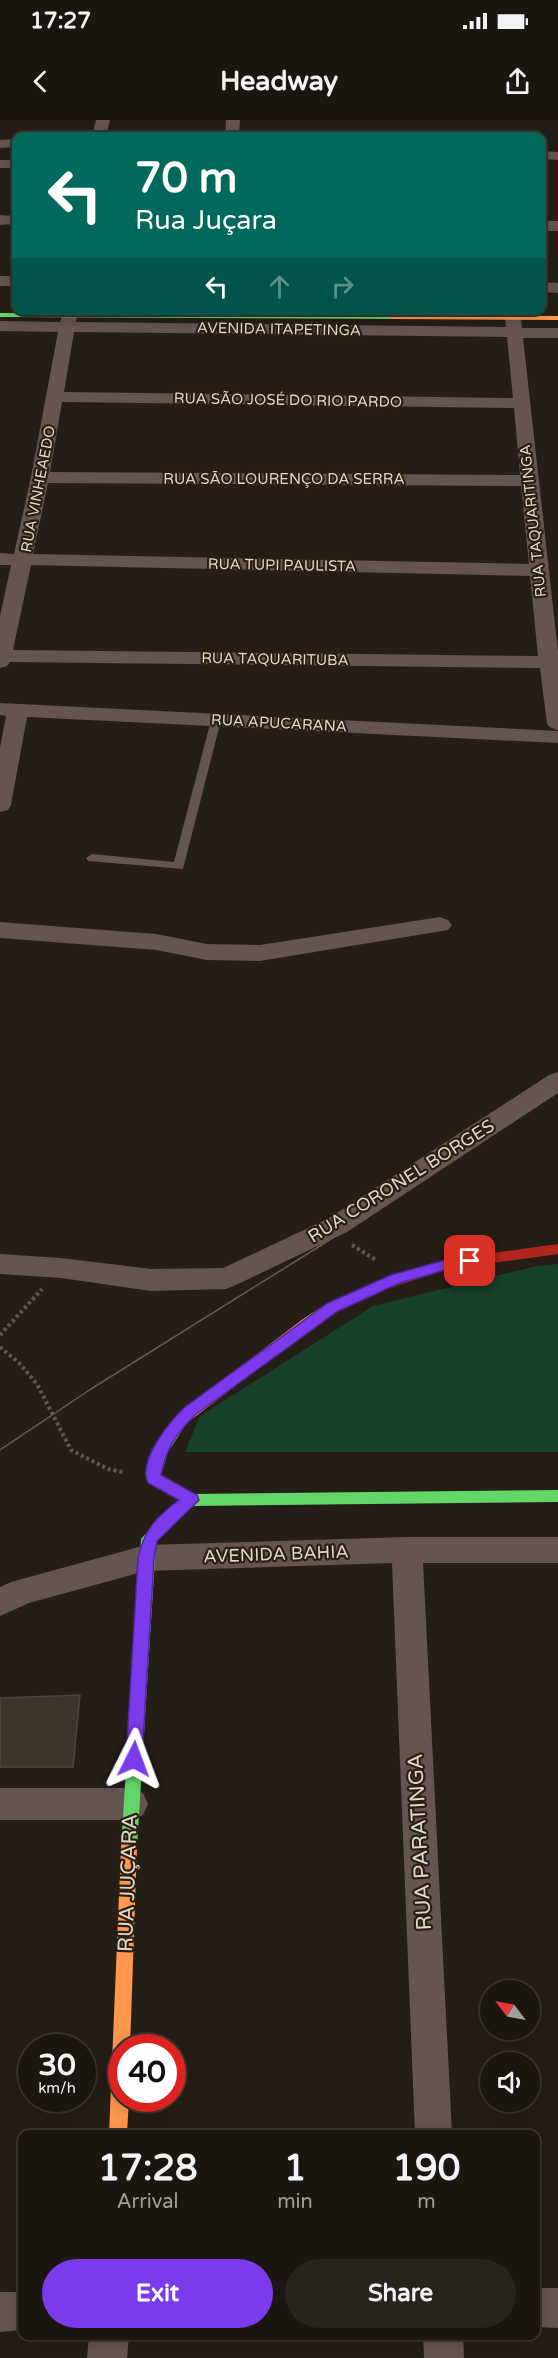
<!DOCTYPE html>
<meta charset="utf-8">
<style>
:root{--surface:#1c1610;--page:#29231e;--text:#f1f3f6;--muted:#a09f9f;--line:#3a3530;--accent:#7c3aed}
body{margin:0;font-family:"Varela Round",sans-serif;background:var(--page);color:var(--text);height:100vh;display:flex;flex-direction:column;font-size:22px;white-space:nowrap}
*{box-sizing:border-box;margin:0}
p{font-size:20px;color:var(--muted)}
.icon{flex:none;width:33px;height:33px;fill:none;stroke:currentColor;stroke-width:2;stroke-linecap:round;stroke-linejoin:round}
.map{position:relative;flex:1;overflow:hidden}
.sheet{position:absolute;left:18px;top:2010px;width:522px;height:210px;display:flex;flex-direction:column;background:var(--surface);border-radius:12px;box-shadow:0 3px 15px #0003,0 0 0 2px var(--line)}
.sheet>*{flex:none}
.hud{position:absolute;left:12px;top:12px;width:534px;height:183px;border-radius:12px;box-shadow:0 3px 15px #0003,0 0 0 2px var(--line);background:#00695c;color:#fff;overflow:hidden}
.needle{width:39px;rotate:302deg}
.buttons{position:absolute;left:480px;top:1860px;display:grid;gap:12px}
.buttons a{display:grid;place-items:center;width:60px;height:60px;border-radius:50%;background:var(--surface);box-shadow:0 3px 15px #0003,0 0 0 2px var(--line);font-size:30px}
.speed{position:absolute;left:18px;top:1914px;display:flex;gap:12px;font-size:30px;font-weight:700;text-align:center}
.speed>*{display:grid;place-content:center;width:78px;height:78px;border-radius:50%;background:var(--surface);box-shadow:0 3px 15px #0003,0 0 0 2px var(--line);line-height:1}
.speed small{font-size:15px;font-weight:400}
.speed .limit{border:9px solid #d22;background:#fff;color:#111}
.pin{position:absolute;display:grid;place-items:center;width:51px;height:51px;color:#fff;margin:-26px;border-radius:12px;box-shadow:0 3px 9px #0006}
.me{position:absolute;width:66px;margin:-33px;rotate:3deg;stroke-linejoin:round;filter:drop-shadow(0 0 4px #0008)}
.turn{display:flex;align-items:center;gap:21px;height:126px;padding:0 24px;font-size:27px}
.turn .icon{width:78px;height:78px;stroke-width:2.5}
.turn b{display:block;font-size:42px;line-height:51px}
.lanes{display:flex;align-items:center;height:57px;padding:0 24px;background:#0003;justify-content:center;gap:30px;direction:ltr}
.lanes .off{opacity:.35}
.eta{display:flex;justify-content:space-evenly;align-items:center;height:102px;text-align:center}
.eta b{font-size:36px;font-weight:800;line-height:42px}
.button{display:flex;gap:12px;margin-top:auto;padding:12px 24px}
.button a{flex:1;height:69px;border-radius:36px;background:var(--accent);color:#fff;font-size:24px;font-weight:800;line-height:69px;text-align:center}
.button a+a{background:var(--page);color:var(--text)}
.status{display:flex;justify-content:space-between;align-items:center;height:42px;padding:0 30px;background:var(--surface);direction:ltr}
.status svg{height:16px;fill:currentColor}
header{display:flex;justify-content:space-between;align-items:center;height:78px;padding:0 24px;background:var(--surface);font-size:27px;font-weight:800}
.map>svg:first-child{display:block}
.green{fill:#17412a}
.building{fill:#3d352a;stroke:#4c453e;stroke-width:1.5}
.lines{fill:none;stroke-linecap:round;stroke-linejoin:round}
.path{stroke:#645854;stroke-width:4;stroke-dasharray:3 3;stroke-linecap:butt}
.lane{fill:#655450;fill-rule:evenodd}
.street{fill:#655450;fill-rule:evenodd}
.fast{fill:#63d668;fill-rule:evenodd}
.slow{fill:#ff974d;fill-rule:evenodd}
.jam{fill:#b3261e;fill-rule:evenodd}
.tram{stroke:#665a57;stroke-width:1.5}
.route{fill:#7c3aed;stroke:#51269a;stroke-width:1.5}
.labels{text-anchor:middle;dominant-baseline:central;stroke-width:4.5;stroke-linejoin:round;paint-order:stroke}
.far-street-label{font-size:15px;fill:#dfd6cd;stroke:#2b1f10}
.street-label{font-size:18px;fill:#dfd6cd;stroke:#2b1f10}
.near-street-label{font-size:21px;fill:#dfd6cd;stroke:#2b1f10}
</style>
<div class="status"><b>17:27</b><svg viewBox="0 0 49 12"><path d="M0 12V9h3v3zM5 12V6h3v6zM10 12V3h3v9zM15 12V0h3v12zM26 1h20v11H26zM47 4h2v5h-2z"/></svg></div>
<header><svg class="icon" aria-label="back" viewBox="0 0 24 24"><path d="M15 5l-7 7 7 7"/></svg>Headway<svg class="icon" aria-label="share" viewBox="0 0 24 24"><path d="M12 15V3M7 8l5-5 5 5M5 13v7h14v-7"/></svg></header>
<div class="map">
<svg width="558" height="2238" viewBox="0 0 558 2238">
<rect width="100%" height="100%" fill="#251e16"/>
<!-- green -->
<polygon class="green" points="558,1144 558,1332 185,1332 200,1296 373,1186 537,1146"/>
<!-- building -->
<polygon class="building" points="80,1575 73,1647 0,1647 0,1578"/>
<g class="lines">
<!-- path -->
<g class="path">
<polyline points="352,1125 376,1140"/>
<polyline points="0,1215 42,1169"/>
<polyline points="0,1227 19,1243 37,1264 71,1330 108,1349 123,1352"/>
</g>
<!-- lane -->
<polygon class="lane" points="216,597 221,600 183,749 88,741 86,738 92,734 174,742 211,600"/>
<!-- street -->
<g class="street">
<polygon points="96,0 110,0 106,16 92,16"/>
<polygon points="226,0 240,0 239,16 225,16"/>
<polygon points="16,19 16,27 0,28 0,20"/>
<polygon points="542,31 558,32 558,40 542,39"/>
<rect x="0" y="40" width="16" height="8"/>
<polygon points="0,95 16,96 16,104 0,105"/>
<rect x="542" y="101" width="16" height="10"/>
<rect x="0" y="156" width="16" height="10"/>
<polygon points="542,162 558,163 558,173 542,172"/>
<path d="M 71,190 L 77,195 L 76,202 L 506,207 L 505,198 L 513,193 L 521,198 L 522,208 L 558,208 L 558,218 L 523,218 L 558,531 L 558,610 L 551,608 L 547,604 L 540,548 L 10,542 L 7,546 L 0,548 L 0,496 L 11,445 L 0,445 L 0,433 L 14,434 L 31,357 L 58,212 L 0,211 L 0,201 L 60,202 L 63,192 ZM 74,212 L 507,217 L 513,278 L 64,272 ZM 62,282 L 514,288 L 520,355 L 50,352 ZM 48,363 L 521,366 L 529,444 L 33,434 ZM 31,445 L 530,456 L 538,536 L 13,530 Z"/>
<polygon points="0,583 558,611 558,623 27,597 11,685 8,690 0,692 0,628 6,596 0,595"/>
<polygon points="440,797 448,800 452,805 448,810 260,841 207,840 156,830 0,818 0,802 156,814 207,824 260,825"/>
<polygon points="558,952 558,973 347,1112 236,1165 226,1169 151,1171 61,1158 0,1154 0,1134 61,1138 151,1149 223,1148 329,1098 549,955"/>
<polygon points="407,1417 558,1417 558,1443 423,1443 452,2014 415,2014 392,1443 146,1451 29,1483 0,1496 0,1467 11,1462 146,1425"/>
<polygon points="0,1668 131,1668 143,1673 148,1684 143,1695 131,1700 0,1700"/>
<polygon points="536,2168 558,2168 558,2208 536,2207"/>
<polygon points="0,2172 22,2172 22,2210 0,2212"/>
<polygon points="89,2216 129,2216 127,2238 87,2238"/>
<polygon points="423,2216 463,2216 464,2238 424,2238"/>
</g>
<!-- fast -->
<g class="fast">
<polygon points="0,193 392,195 396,197 392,199 0,197"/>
<polygon points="183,1292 188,1294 190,1298 168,1332 161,1355 193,1374 558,1370 558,1382 194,1386 178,1397 156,1421 137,1727 135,1733 129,1735 123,1733 121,1727 141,1419 168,1389 179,1380 148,1362 146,1358 154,1330 178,1294"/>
</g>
<!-- slow -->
<g class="slow">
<polygon points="389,195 558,196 558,200 392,199 388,197"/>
<polygon points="377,1162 382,1163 384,1167 382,1171 338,1191 313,1207 188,1302 183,1304 178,1302 176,1298 178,1294 303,1199 328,1183"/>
<polygon points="129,1719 135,1721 137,1727 130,1928 122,1928 122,1978 129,1978 127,2014 109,2014 121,1727 123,1721"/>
</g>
<!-- jam -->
<polygon class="jam" points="558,1124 558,1134 449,1149 377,1172 372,1171 370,1167 372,1163 449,1139"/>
<!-- tram -->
<polyline class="tram" points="0,1330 91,1269 320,1126 558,970"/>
</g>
<!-- route -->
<path class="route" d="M 470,1136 L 477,1141 L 475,1145 L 449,1149 L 400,1163 L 338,1191 L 195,1295 C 177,1313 165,1330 161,1355 L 197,1375 L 199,1380 L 157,1421 L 154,1438 L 142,1639 L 140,1645 L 134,1647 L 128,1645 L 126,1639 L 138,1438 C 144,1410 156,1397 179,1380 L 148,1363 C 137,1341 170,1301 185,1287 L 328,1183 L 391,1155 L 449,1139 Z"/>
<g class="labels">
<!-- far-street labels -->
<g class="far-street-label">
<text transform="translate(279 209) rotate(1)">AVENIDA ITAPETINGA</text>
<text transform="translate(288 280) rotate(1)">RUA SÃO JOSÉ DO RIO PARDO</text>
<text x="284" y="359">RUA SÃO LOURENÇO DA SERRA</text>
<text transform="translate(38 369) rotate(-79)">RUA VINHEAEDO</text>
<text transform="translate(533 401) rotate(-96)">RUA TAQUARITINGA</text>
<text transform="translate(282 445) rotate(1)">RUA TUPI PAULISTA</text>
<text transform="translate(275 539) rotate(1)">RUA TAQUARITUBA</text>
<text transform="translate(279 603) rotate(3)">RUA APUCARANA</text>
</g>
<!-- street labels -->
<g class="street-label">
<text transform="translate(401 1061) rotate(-32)">RUA CORONEL BORGES</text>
<text transform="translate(276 1434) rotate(-2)">AVENIDA BAHIA</text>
</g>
<!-- near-street labels -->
<g class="near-street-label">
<text transform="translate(420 1722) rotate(-93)">RUA PARATINGA</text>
<text transform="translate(128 1763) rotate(-88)">RUA JUÇARA</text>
</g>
</g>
</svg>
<div class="buttons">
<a><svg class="needle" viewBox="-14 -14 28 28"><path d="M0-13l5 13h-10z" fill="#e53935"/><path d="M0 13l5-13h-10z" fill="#a09f9f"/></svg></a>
<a><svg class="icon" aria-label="sound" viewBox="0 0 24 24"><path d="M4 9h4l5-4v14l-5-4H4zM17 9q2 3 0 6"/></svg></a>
</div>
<div class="speed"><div>30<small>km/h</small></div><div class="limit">40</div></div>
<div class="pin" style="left:470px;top:1141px;background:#d93025"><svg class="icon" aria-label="arrive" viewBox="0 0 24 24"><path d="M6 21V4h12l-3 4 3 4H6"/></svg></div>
<svg class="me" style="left:134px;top:1639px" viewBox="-20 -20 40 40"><path d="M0-17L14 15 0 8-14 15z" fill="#7c3aed" stroke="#fff" stroke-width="4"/></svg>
<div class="hud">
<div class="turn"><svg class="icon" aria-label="left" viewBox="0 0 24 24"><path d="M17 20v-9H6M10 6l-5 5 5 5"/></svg><div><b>70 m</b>Rua Juçara</div></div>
<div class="lanes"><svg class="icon" aria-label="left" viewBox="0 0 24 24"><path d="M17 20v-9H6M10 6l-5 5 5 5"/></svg><svg class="icon off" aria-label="ahead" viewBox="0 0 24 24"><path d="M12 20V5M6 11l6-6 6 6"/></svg><svg class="icon off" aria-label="right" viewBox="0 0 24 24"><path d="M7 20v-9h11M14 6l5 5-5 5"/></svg></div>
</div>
<section class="sheet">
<div class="eta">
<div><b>17:28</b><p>Arrival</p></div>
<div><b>1</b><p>min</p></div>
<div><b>190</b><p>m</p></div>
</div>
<div class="button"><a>Exit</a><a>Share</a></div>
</section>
</div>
